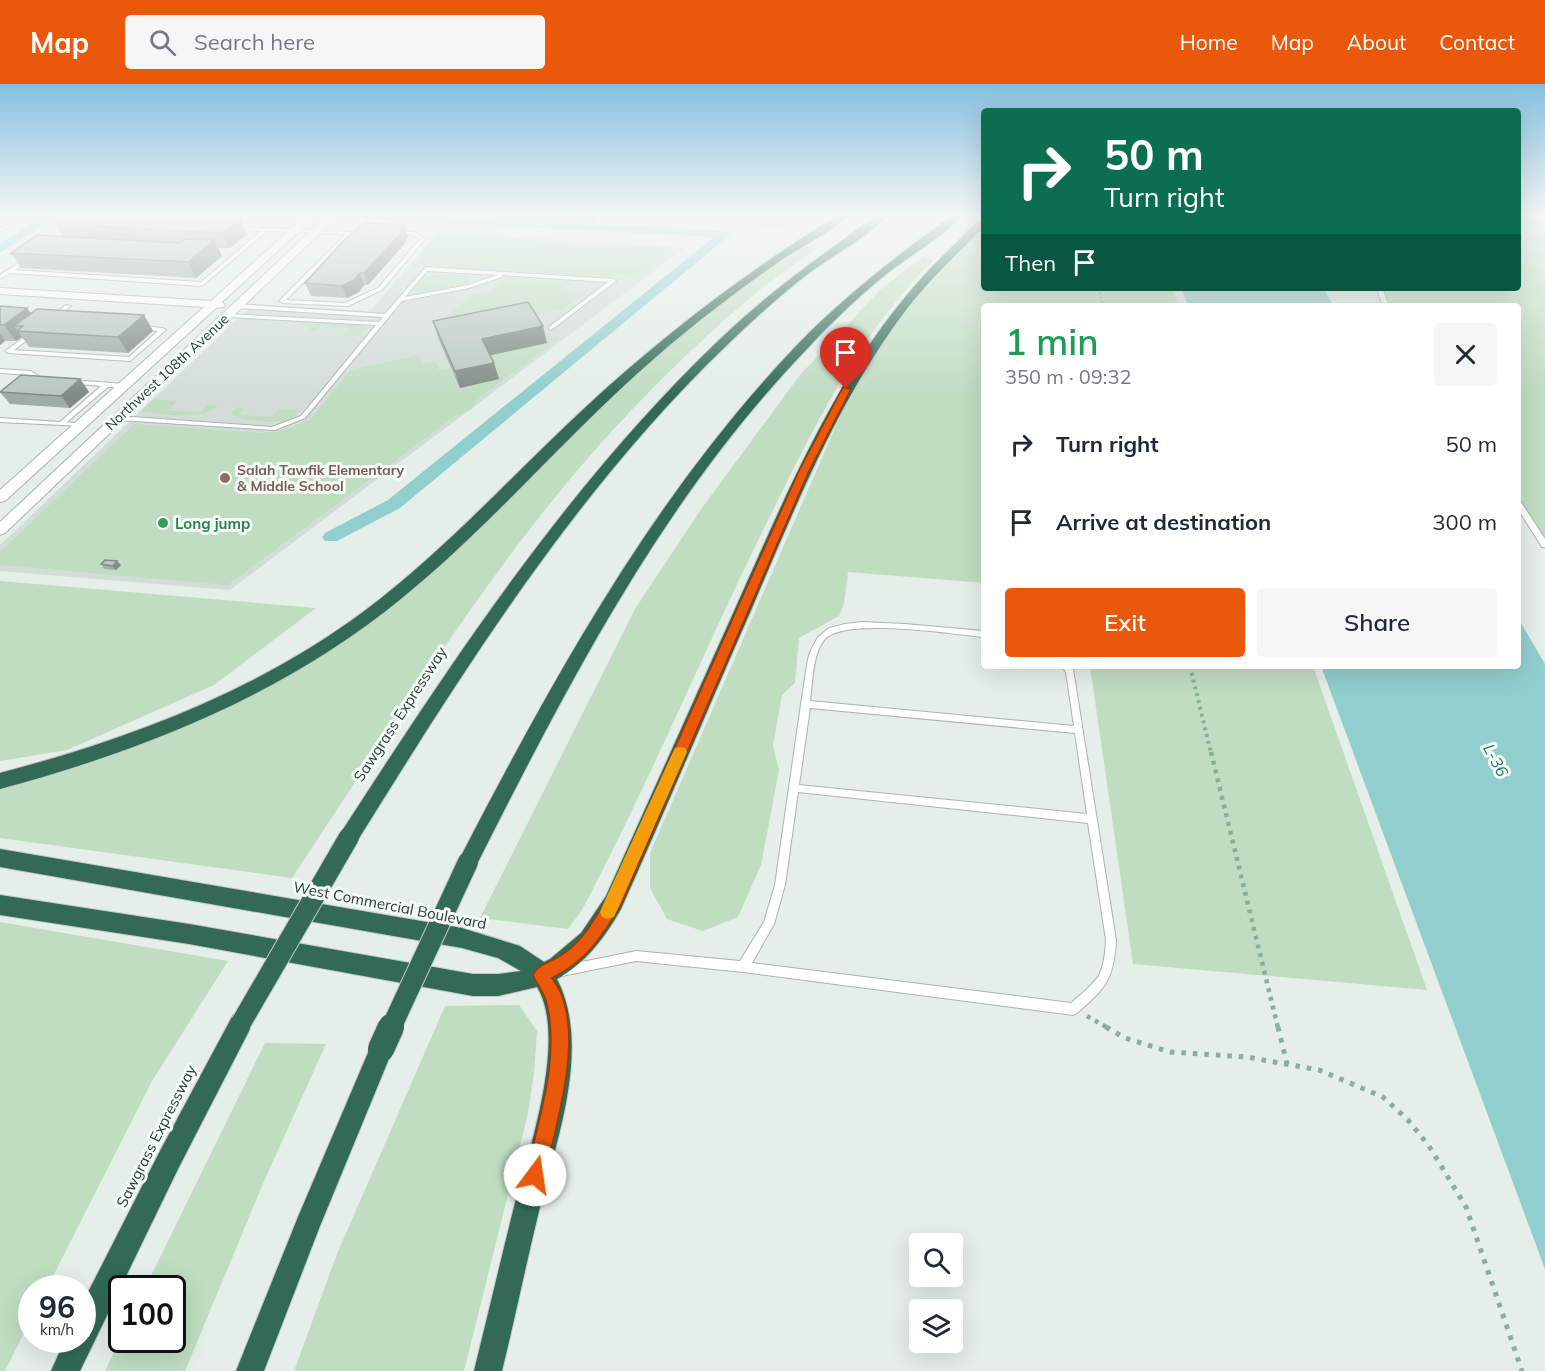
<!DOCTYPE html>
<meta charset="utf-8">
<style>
:root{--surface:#fff;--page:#f6f6f7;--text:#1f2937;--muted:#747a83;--accent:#ea580c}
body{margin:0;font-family:Mulish,sans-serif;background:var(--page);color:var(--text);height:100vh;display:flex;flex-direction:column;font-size:22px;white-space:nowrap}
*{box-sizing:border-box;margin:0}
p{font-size:20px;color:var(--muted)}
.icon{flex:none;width:33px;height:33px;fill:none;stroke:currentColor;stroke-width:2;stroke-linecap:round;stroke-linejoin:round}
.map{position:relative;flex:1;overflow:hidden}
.drawer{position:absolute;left:981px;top:219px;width:540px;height:366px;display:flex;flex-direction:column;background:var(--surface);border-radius:6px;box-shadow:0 6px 24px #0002}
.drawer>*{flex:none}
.top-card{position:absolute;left:981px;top:24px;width:540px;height:183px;border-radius:6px;box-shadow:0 6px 24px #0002;background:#0b6e4f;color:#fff;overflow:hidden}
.fabs{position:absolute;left:909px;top:1149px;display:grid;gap:12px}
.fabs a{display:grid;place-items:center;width:54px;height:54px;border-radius:6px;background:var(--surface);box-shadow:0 6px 24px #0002;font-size:30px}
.speed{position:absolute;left:18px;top:1191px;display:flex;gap:12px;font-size:30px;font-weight:700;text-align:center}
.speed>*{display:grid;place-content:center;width:78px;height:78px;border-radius:50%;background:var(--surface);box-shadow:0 6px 24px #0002;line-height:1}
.speed small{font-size:15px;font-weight:400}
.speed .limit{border:3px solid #111;border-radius:9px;background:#fff;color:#111}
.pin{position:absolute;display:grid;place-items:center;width:51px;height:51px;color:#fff;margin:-62px -26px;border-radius:50% 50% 50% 0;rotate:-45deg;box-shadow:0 0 6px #0007}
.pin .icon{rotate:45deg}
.me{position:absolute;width:66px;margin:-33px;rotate:14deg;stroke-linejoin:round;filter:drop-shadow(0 0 4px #0008)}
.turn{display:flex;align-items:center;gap:21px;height:126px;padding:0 24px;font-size:27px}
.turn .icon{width:78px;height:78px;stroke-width:2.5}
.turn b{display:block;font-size:42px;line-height:51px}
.then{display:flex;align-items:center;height:57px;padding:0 24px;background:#0003;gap:12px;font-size:22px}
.round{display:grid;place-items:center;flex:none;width:63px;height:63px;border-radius:6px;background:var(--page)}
.summary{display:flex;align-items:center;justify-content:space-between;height:102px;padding:0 24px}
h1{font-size:36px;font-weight:600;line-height:45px;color:#1e9e55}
.button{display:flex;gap:12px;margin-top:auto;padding:12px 24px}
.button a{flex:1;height:69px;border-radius:6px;background:var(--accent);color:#fff;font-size:24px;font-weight:600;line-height:69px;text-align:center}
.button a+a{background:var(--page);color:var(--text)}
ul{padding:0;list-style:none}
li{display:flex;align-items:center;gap:18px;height:78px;padding:0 24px}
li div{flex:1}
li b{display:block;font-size:22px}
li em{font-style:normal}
header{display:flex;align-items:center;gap:36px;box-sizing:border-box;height:84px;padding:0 30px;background:var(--accent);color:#fff}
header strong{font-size:28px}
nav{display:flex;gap:33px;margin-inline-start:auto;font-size:21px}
.search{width:420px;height:54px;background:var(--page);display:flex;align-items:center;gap:15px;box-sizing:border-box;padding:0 21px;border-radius:6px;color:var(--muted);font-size:22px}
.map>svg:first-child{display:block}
.built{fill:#d3ddd7}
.green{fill:#c0ddc2}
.water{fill:#91cfce}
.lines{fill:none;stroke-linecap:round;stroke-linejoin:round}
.canal{fill:#91cfce;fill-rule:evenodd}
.lane-casing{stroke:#a8b6ae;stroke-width:2}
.street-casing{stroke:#a8b6ae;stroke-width:2}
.highway-casing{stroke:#c2c9c6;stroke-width:2}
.path-far3{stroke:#87af9c;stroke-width:2;stroke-dasharray:1.5 3;stroke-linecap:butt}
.path-far2{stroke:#87af9c;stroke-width:4;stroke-dasharray:3 4;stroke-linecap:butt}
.path-far1{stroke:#87af9c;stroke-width:4.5;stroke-dasharray:4 5;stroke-linecap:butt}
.path{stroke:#87af9c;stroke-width:5;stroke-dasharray:4.5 7;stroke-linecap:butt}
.lane{fill:#fff;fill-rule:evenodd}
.street{fill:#fff;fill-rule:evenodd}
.highway{fill:#326a55;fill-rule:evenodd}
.highway-bridge-far1-casing{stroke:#c2c9c6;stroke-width:22;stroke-linecap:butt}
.highway-bridge-casing{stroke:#c2c9c6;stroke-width:28;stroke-linecap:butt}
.highway-bridge-far1{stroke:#326a55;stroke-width:20}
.highway-bridge{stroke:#326a55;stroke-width:26}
.wall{fill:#a0aca6}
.shaded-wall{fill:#828c87}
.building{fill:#bac8c1;stroke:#828c87;stroke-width:1.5}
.route{fill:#ea580c;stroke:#983908;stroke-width:1.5}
.slow{fill:#f59e0b}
.education-dot{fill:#8d6e63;stroke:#f6faf7;stroke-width:2}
.leisure-dot{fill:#2e9e5b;stroke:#f6faf7;stroke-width:2}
.labels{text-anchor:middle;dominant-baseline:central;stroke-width:6;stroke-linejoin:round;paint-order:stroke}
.far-street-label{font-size:14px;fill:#253f33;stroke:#f6faf7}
.far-education-label{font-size:14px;font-weight:bold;fill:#785e54;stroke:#f6faf7;text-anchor:start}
.leisure-label{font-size:15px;font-weight:bold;fill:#27864d;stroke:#f6faf7;text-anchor:start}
.street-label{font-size:15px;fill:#253f33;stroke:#f6faf7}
.water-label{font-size:16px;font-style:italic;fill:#227878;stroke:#f6faf7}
</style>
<header>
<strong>Map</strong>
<div class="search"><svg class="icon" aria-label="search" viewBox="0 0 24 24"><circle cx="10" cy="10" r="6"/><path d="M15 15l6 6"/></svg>Search here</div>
<nav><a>Home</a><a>Map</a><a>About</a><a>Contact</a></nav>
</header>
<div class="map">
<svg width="1545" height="1287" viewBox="0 0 1545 1287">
<rect width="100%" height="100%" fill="#e5eee8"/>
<!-- built -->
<polygon class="built" points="438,148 685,164 230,506 0,487 0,461 253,220 370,227"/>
<!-- green -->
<g class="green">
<polygon points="742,131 809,131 784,144 738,142"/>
<polygon points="1518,131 1545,131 1545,461 1518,420 1518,222 1386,222 1380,206 1381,204 1518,204"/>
<polygon points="984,148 984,204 1172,204 1179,222 984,222 984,499 848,488 844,520 839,532 799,554 795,599 782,611 773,662 779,686 761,781 738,833 703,847 667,835 650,804 650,769 845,321 881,258 910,221 975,153"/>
<polygon points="439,150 673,165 636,193 618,189 613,193 539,189 537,187 518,188 433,183 434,181 412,183"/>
<path d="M 800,162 L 817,164 C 793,182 767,199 745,218 C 695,261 646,309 602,358 C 484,490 390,647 292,794 L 0,754 L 0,701 L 126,665 L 336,558 L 658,270 L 740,203 Z"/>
<path d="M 924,172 L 933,177 C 864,244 820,331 778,416 C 710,551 653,692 582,826 L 568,845 L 480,834 L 635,525 L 702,424 L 800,291 L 881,205 Z"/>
<polygon points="436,190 469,192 472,195 468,199 421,209 413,208 424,194"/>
<polygon points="504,195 573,198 564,202 571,212 581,209 582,211 562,225 531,232 438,239 472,211 490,207"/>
<polygon points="323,239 363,241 366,243 358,252 344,251 350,243 321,241 316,247 308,247 313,242"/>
<polygon points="547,250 560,254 480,313 472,325 454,333 228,501 0,481 0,468 134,340 262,349 288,345 312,334 350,286 419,271 422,280 435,277 439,286 451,284 461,304 487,272"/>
<path d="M 153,315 L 176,317 L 169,326 L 201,328 L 208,321 L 218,322 C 205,336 159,331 141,327 Z"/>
<path d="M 237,323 L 244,324 L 240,331 L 271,333 L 279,325 L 299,326 C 296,330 293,334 288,336 C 278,340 238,337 231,329 Z"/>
<polygon points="0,497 316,524 214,601 67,666 0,677"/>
<polygon points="1090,582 1313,582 1427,906 1133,880"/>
<polygon points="0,838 228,877 152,997 47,1204 32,1204 31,1235 5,1287 0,1287"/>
<polygon points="519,921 537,947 534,989 527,1034 464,1287 294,1287 337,1170 445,922"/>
<polygon points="265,959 326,960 265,1095 185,1287 105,1287 121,1253 122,1256 172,1256 172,1204 145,1204"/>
</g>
<!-- water -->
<g class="water">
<polygon points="1181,204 1323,204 1334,222 1188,222"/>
<polygon points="1518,534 1545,580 1545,1185 1321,582 1518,582"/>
</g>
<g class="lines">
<!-- canal -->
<g class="canal">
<polygon points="45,131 58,131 0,169 0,160"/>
<polygon points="418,131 585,139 590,131 601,131 596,140 725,147 731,150 400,424 337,457 325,457 322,453 325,449 388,416 714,153 365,135 359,132"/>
</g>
<defs>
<g id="lane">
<polygon points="21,131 27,131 0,148 0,145"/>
<polygon points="655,131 719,133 721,131 725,131 721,136"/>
<polygon points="235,143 350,148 366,145 366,147 352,150 286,216 345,219 378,204 420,155 412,150 396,149 394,149 394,147 415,148 425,155 382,206 348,222 282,219 279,217 346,150 267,147 202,202 10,189 0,195 0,191 28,173 30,174 30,176 15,186 201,198 261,147 233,145 233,144"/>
<path d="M 426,183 L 613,195 L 616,197 L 551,246 L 549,245 L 549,243 L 608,198 L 502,191 L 502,193 L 469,204 L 402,217 L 305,334 L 275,346 L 118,336 L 115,334 L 118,332 L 272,343 L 301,332 L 376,241 L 228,233 L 226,232 L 226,230 L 379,238 L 383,233 L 237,224 L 234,222 L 237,220 L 385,230 ZM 427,187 L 497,191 L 468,201 L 405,213 Z"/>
<polygon points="1380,204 1383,206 1389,222 1383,222 1377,206"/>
<polygon points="66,221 71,222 55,234 51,234 51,232"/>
<polygon points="140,242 163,244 166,246 130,277 8,269 5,267 33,247 36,249 35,250 14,266 129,273 158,247 138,245 138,243"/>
<polygon points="0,285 31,287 41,294 48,296 40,298 29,291 0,289"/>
<polygon points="71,296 125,300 128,302 125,304 108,303 67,338 83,340 83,342 0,338 0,334 60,338 101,302 69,299 68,298"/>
<polygon points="1518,418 1521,418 1545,455 1545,463 1542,463 1518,425"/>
<path d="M 862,538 L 905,540 L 984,547 L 984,553 C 953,550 845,533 825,555 C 812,570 813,598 810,617 L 1074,642 L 1066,588 L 1062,582 L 1071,582 L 1073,585 L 1116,856 C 1114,895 1106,904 1077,929 L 1073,931 L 743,888 L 636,877 L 562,892 L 558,891 L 556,887 L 558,883 L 562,882 L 636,867 L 740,877 L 764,838 L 775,801 L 801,620 L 808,575 L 811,566 L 818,553 L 829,544 L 845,540 ZM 810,624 L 1075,649 L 1087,730 L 799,701 ZM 798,708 L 1088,739 L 1106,856 L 1105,869 L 1103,880 L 1099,892 L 1087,905 L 1071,919 L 752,879 L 774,840 L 785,801 Z"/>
</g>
<g id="street">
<polygon points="306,131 317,131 222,218 225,221 224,223 216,224 5,417 0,418 0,406 204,223 0,210 0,204 211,217"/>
<polygon points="328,131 339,131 5,449 0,451 0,438"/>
</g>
<g id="highway">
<path d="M 838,131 L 850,131 C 829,149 802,162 780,177 C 737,207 695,239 656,273 C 568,349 493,440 402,514 C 285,610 145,666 0,705 L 0,689 C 129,655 255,608 363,528 C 446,466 514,389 589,320 C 666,249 749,186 838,131 Z"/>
<path d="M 877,131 L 889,131 C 865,155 831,172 804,193 C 777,214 751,238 726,262 C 576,406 465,584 356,759 L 349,762 L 342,759 L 339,753 L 342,747 C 454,574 568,401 717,258 C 766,210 822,171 877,131 Z"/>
<path d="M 952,131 L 963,131 C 939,156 907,173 880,195 C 854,217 828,242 805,267 C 662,416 567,602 475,784 L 468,787 L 461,784 L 458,778 L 461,772 C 555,591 654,411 796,262 C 843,213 897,172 952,131 Z"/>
<path d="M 984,135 L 984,143 C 957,170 929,196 906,226 C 838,316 796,421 752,524 C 708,624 666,725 621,825 C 605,853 586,879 557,895 C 592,963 556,1057 539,1127 C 526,1180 515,1234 502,1287 L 474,1287 C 487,1235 499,1183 512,1131 C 526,1074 569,956 537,903 L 498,912 L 473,912 L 189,860 L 0,831 L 0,811 L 189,840 L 473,890 L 498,890 L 521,887 L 498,874 L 462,864 L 0,783 L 0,765 L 462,844 L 520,862 L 544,878 L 550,875 L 581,849 L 606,812 C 649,716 692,621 735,525 C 792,398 847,262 950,165 C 960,156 972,140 984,135 Z"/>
<polygon points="241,928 249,931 252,939 249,947 178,1085 80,1287 51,1287 65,1256 82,1256 82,1220 160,1067 233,931"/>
<polygon points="381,953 389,957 393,965 320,1142 264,1287 236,1287 298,1133 373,957"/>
</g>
</defs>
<!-- lane casing -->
<use href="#lane" class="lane-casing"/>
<!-- street casing -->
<use href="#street" class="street-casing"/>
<!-- highway casing -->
<use href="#highway" class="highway-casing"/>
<!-- path-far3 -->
<polyline class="path-far3" points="1099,204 1103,222"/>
<!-- path-far2 -->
<polyline class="path-far2" points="1190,582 1211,669"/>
<!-- path-far1 -->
<g class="path-far1">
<polyline points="1211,668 1278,944"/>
<polyline points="1087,932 1108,944"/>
</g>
<!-- path -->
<g class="path">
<polyline points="1106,943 1125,954 1170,968 1247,973 1319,986 1383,1013 1408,1036 1429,1062 1466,1123 1522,1287"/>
<polyline points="1278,943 1287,980"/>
</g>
<!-- lane -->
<use href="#lane" class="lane"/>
<!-- street -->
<use href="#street" class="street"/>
<!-- highway -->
<use href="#highway" class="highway"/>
<defs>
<g id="highway-bridge-far1">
<polyline points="241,939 349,753"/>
<polyline points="391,944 468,778"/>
</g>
<polyline id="highway-bridge" points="381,965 391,943"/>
</defs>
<!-- highway-bridge-far1 casing -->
<use href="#highway-bridge-far1" class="highway-bridge-far1-casing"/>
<!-- highway-bridge casing -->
<use href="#highway-bridge" class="highway-bridge-casing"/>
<!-- highway-bridge-far1 -->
<use href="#highway-bridge-far1" class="highway-bridge-far1"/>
<!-- highway-bridge -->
<use href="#highway-bridge" class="highway-bridge"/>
</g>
<!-- wall -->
<g class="wall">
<polygon points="240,135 247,150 230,164 218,164 222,172 196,194 21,184 11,169 63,153 55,140"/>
<polygon points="408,153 406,156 406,158 368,201 364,201 359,208 347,214 311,212 305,199"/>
<polygon points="0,222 31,229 144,231 153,247 128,269 29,263 22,253 16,257 5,257 0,261"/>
<polygon points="433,237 547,259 490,271 499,295 460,304 438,254"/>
<polygon points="80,295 89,308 70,324 10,320 0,308"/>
<polygon points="101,480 121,481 116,486 104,485"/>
</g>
<!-- shaded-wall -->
<g class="shaded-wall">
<polygon points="0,131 7,131 8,133 0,138"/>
<polygon points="240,135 247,150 230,164 222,149"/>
<polygon points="405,141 408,153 406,156 406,158 368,201 364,189"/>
<polygon points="214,156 222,172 196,194 188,178"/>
<polygon points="360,189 364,201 359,208 347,214 342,202"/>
<polygon points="27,224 39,240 23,242 14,242 22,253 16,257 4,241"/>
<polygon points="144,231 153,247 128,269 118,253"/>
<polygon points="543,242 547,259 487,272 482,255"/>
<polygon points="0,249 5,257 0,261"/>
<polygon points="494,279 499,295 460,304 455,287"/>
<polygon points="80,295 89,308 70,324 61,312"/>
<polygon points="117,477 121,481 116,486 113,482"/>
</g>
<!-- building -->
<g class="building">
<polygon points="68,131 175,131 240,135 222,149 55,140"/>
<polygon points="366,139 405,141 400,146 403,147 364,189 360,189 354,196 342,202 305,199 346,154"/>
<polygon points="37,151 180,159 185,155 214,156 188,178 11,169"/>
<polygon points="528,218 543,242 482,255 494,279 455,287 433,237"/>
<polygon points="0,222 27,224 4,241 0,241"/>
<polygon points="37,225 144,231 118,253 17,247 23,242 14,242"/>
<polygon points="21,291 80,295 61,312 0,308"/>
<polygon points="105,476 117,477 113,482 101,480"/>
</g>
<!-- sky -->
<linearGradient id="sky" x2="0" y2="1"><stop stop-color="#85bfde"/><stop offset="0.42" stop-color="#f3f7f5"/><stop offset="1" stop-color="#f3f7f5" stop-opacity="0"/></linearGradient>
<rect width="1545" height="311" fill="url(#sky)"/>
<!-- route -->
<path class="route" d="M 843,303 L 851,305 L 808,389 L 620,823 C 599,856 588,875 552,894 C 556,900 561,907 563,915 C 580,964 556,1041 545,1091 L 542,1097 L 535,1100 L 528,1097 L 526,1091 C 538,1037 560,976 547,920 C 545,910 537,900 533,891 C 538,880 551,878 560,872 C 583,858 595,834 608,813 L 798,389 Z"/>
<!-- slow -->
<polygon class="slow" points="680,663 685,664 687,668 614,833 608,835 602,833 600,828 602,823 673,668 675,664"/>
<!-- markers -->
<circle class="education-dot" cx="225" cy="394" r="6"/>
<circle class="leisure-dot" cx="163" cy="439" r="6"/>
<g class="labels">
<!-- far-street labels -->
<g class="far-street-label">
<text transform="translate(167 288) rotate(-43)">Northwest 108th Avenue</text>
</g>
<!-- far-education labels -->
<g class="far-education-label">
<text x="237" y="386">Salah Tawfik Elementary<tspan x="237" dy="16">&amp; Middle School</tspan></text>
</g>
<!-- leisure labels -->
<g class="leisure-label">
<text x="175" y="439">Long jump</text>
</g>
<!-- street labels -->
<g class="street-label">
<text transform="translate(400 630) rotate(-57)">Sawgrass Expressway</text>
<text transform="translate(390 821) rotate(11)">West Commercial Boulevard</text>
<text transform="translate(156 1052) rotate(-63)">Sawgrass Expressway</text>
</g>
<!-- water labels -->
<g class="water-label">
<text transform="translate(1496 676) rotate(62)">L-36</text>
</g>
</g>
</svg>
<div class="fabs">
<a><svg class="icon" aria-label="search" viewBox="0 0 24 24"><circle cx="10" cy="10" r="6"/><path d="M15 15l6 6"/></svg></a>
<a><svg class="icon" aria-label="layers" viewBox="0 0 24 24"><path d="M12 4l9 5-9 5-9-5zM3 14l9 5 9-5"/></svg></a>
</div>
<div class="speed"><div>96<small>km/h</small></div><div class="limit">100</div></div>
<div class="pin" style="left:846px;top:305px;background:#d93025"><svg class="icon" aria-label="arrive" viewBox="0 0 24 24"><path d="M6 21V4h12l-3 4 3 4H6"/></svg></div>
<svg class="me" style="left:535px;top:1091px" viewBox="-20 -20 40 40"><circle r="19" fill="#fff"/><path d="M0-13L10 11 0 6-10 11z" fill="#ea580c"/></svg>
<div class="top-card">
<div class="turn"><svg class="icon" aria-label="right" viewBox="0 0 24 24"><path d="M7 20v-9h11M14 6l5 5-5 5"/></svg><div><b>50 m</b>Turn right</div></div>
<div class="then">Then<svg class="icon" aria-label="arrive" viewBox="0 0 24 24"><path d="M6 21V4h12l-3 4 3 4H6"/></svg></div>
</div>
<section class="drawer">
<div class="summary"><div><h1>1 min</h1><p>350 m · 09:32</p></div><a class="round"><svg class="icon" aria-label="close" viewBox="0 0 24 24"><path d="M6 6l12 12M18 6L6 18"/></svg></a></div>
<ul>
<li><svg class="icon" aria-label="right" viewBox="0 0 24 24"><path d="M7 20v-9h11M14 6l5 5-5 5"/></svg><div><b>Turn right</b></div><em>50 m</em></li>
<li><svg class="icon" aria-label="arrive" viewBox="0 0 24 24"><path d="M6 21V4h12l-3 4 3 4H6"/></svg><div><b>Arrive at destination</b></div><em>300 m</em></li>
</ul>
<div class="button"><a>Exit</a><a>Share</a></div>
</section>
</div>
